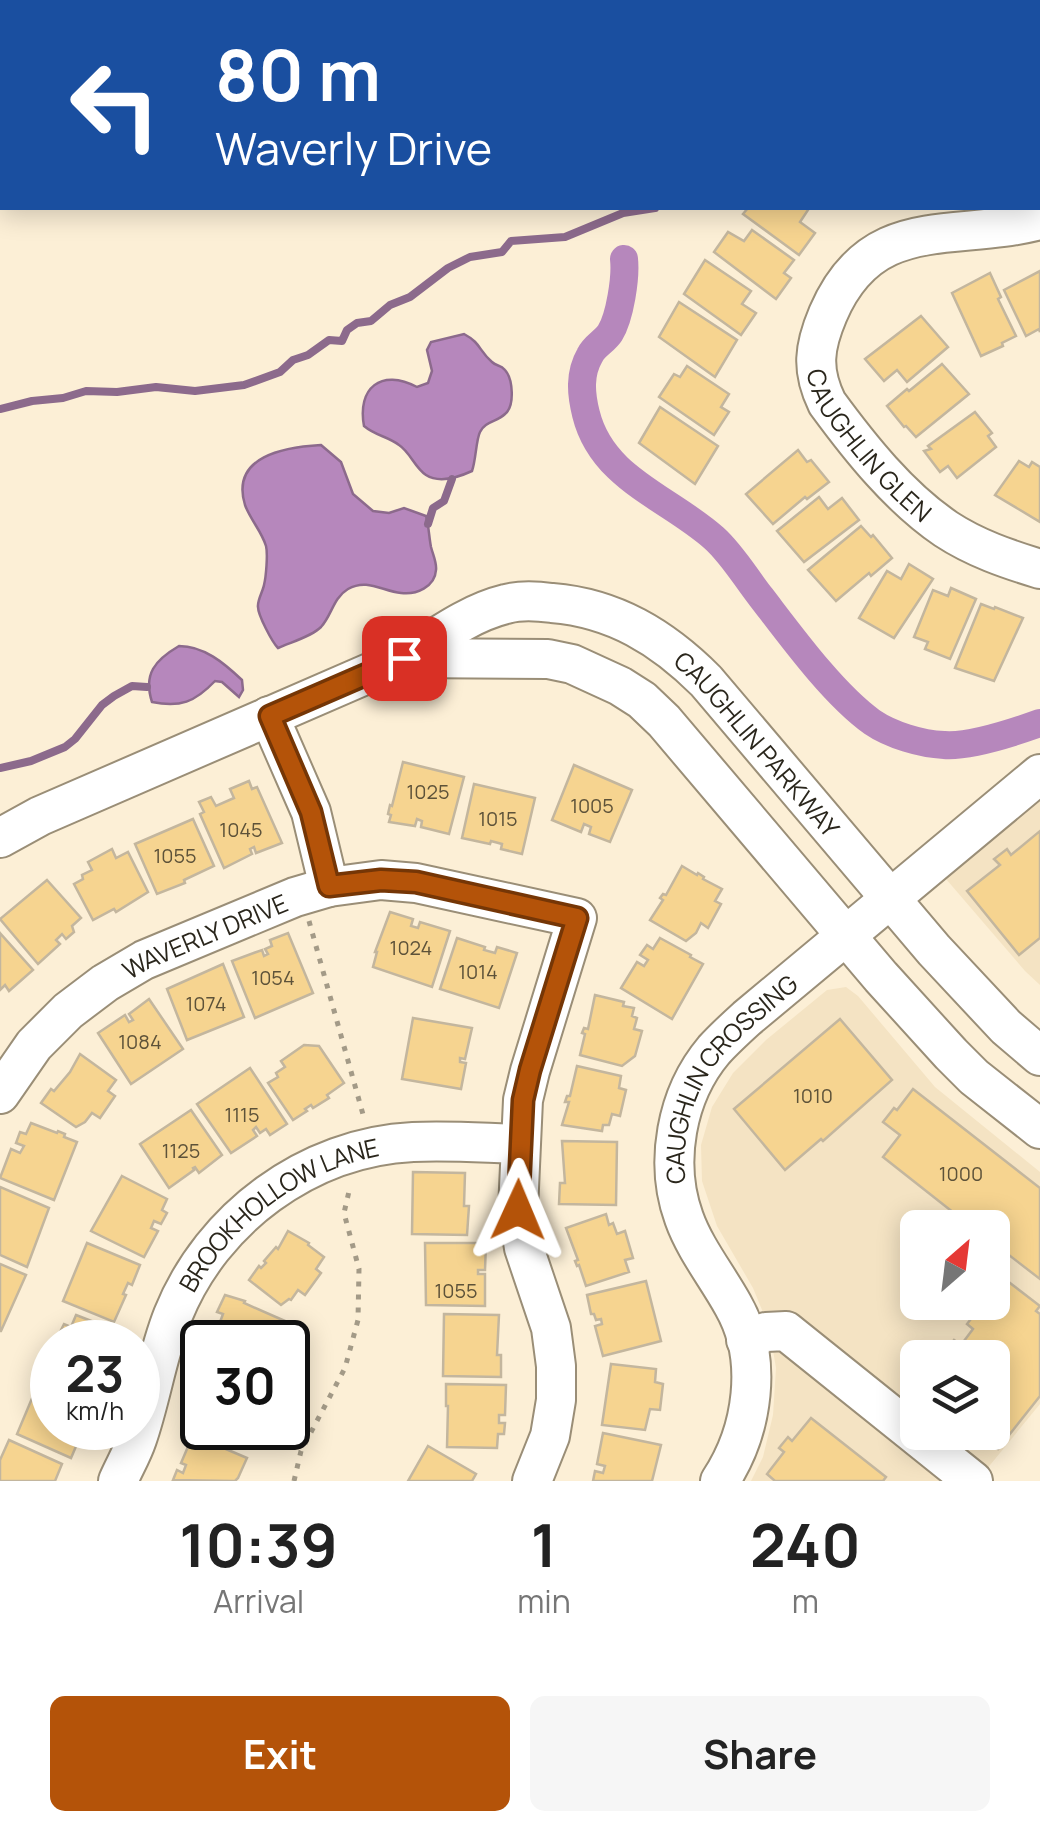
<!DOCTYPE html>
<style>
:root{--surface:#fff;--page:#f6f6f6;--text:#222;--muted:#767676;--accent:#b45309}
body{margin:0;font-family:Manrope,sans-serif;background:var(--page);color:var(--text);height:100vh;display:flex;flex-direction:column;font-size:38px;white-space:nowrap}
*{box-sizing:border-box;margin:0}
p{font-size:32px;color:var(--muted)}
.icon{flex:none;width:55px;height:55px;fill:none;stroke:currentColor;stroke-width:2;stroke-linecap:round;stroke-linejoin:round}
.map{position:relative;height:1481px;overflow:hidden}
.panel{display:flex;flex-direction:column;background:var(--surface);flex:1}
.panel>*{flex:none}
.hud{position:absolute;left:0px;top:0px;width:1040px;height:210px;box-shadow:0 5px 25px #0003;background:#1a4fa0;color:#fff;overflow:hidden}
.needle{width:65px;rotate:28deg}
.buttons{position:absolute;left:900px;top:1210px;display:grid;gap:20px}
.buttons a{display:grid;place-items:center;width:110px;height:110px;border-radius:15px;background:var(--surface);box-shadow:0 5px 25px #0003;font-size:50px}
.speed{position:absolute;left:30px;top:1320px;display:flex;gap:20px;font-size:50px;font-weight:700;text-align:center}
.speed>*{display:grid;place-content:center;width:130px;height:130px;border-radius:50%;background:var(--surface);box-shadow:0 5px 25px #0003;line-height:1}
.speed small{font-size:25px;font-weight:400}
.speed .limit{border:5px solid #111;border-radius:15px;background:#fff;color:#111}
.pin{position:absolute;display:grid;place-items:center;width:85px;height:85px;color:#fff;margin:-42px;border-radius:20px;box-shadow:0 5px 15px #0006}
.me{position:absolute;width:110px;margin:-55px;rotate:1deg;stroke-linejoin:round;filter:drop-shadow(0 0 8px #0008)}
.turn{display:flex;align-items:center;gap:35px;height:210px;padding:0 50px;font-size:45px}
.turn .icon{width:130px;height:130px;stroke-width:2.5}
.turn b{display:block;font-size:70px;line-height:85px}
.eta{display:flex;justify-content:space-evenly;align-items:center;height:170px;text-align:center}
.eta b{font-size:60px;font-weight:700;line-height:70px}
.button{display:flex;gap:20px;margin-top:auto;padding:20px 50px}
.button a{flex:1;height:115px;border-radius:15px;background:var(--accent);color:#fff;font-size:40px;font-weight:700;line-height:115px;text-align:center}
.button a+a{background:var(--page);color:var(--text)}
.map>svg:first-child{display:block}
.built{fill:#f4e3c3;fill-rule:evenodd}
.water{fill:#b687bc;stroke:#8c6a8c;stroke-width:2.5}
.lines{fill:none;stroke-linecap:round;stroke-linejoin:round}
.stream{stroke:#8c6a8c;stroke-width:8}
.canal{stroke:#b687bc;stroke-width:28}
.building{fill:#f6d490;stroke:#c3b69e;stroke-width:2.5}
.minor-casing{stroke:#9a8e77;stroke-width:42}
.path{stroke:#a39a87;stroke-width:5;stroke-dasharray:5 8;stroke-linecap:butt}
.minor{stroke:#fff;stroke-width:38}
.route-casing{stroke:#753606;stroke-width:25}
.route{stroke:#b45309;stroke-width:18}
.labels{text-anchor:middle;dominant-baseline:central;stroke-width:8;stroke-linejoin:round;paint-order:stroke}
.number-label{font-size:20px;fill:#5d5239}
.street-label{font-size:25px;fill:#2a261c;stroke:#fcefd6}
</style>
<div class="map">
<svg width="1040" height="1481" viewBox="0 0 1040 1481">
<rect width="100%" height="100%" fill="#fcefd6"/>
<!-- built -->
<g class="built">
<polygon points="1040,798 1040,985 1025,971 946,879"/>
<path d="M 846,987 L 858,996 L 935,1087 L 1040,1172 L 1040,1404 L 977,1481 L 751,1481 L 763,1457 L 773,1415 L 776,1368 L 769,1327 L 753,1288 L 717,1226 L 702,1181 L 701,1145 L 712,1107 L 733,1073 L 766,1040 L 827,990 ZM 918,1228 L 992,1228 L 992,1302 L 918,1302 ZM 918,1358 L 992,1358 L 992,1432 L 918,1432 Z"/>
</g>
<!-- water -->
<g class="water">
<path d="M 464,334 C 481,343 479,351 492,362 C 497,367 500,364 505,370 C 513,379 515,406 505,414 C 497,422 485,421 480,432 C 476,440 476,460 472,471 C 459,477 440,484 426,475 C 415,468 410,452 399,445 C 387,436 376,436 364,426 C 357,388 381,368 417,387 L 428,383 L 432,371 L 427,350 L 431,342 Z"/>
<path d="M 321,445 L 341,462 L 353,494 L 373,511 L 389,513 L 404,508 L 426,516 C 429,527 429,537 431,547 C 433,555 437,563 436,570 C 435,587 416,595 401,593 C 382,591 367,578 348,589 C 333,598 332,615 321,627 C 311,637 291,642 278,648 C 272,642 258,615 258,607 C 257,601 263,591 264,585 C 266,577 268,554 266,546 C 262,532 250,519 245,505 C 230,456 285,447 321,445 Z"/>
<path d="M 179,646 C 204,646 224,663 242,680 L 243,690 L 239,697 L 222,682 L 215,681 C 195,702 180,708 152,702 C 143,674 155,660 179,646 Z"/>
</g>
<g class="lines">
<!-- stream -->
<g class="stream">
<polyline points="1038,19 1040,18"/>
<polyline points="0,409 32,401 63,398 86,391 117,392 156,387 195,391 244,385 280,372 293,360 308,355 329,340 342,341 347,330 357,323 371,321 390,305 410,297 448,268 470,257 502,252 511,241 565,237 623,213 655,208"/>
<polyline points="428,524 433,508 444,501 452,479"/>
<polyline points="0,768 31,761 65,747 75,739 102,705 114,696 132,686 147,687"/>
</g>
<!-- canal -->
<g class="canal">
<polyline points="512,2 519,0"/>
<path d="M 624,259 C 626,277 620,317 610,333 C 605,341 594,346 590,355 C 579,374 581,394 586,414 C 602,479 668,497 714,538 C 732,554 746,578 761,597 C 791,636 833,694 872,722 C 891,735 921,744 944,745 C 970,747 1015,732 1040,723"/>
</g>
</g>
<!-- building -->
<g class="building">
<polygon points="1038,91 1040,91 1040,167 1038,168"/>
<polygon points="748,208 806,208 808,210 800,222 815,233 799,255 743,214"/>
<polygon points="752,230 794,260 784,273 791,278 776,299 714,252 728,232 744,241"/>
<polygon points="705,260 751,291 742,304 756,313 741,335 684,294"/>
<polygon points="1040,271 1040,332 1039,329 1026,336 1004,290"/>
<polygon points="990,273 1001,297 998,299 1016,336 1002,343 1003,346 981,356 952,293"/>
<polygon points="679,302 737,340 715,377 659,337"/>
<polygon points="921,316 948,347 907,382 897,370 884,381 865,359"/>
<polygon points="942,364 969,394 916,437 906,426 904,427 887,406 907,389 909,391"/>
<polygon points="687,366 729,394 721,407 729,412 714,435 659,397 674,374 680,377"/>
<polygon points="660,407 718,446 695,484 639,443"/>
<polygon points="975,412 992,433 988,436 996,447 957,478 948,466 940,472 924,451 931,449 928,446"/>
<polygon points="798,450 807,462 811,460 829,482 807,499 805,497 773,524 746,494"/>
<polygon points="1019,461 1029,467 1032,462 1040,467 1040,522 995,495"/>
<polygon points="819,497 828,509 842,498 859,520 804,562 777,531"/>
<polygon points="861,526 871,537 873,535 892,558 871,576 869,573 836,601 808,570"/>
<polygon points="909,564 933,579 894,638 859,618 887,571 901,579"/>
<polygon points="951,588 976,599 950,659 925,649 928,642 914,637 933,590 948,596"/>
<polygon points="981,604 994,609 995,607 1023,618 994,681 955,668"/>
<polygon points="403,762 464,777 449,834 421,827 422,821 417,819 415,826 389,822 391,815 388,814 390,805 392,806"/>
<polygon points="574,765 632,790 610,842 589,834 591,827 584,824 581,832 552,820"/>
<polygon points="249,781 252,789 257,787 282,843 256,853 254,847 250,849 252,854 224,868 200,814 204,812 199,802 211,797 216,806 234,798 230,789"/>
<polygon points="474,784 535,798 522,854 501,849 502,844 491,841 490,844 462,838"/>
<polygon points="193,819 214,866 184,880 185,883 157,894 135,844"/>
<polygon points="1040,831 1040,938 1019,955 967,891 1000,865 994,859 1007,849 1011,855"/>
<polygon points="112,849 116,858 128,852 148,892 116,912 114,909 93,920 74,884 83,879 82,875 92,870 88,862"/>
<polygon points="682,866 697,875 698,873 704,877 703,879 722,889 715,901 721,904 708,928 701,923 696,933 686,941 650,920 663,900 660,898 663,894 666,895"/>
<polygon points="47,880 81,918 72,926 74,932 66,939 62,934 56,940 60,944 38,964 0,919"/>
<polygon points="390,912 413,919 411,926 418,928 420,922 450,931 432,987 373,967 377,952 375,952"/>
<polygon points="0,933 33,970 9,991 5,985 0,990"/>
<polygon points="288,933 313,993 255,1018 232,961 262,950 264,956 268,954 265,949 272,946 270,940"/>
<polygon points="457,938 485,947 484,950 495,953 497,947 517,953 499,1008 440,989"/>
<polygon points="660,938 691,955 690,957 703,964 672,1019 621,988 637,962 644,966 648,960 640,955 647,945 653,949"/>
<polygon points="223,964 244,1017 187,1040 167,989"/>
<polygon points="595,995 624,1002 623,1006 634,1008 632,1016 637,1018 634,1029 642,1031 635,1056 622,1066 580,1055 585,1034 582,1033 584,1028 588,1029"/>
<polygon points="149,999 183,1049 131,1084 98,1033 125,1015 129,1022 133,1020 129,1014"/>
<polygon points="413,1018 472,1028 465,1059 460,1058 460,1062 466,1063 461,1089 402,1079"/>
<polygon points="840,1019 892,1080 823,1141 821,1139 785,1170 734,1109"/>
<polygon points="304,1045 319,1046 344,1083 327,1095 329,1098 313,1108 311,1105 305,1109 307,1111 293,1120 268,1083 278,1077 276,1073 285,1067 281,1061"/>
<polygon points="80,1054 116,1080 108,1091 115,1096 100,1118 92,1113 85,1122 76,1127 41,1103 51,1089 54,1091 70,1072"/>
<polygon points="577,1066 621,1076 619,1088 626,1090 620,1116 612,1114 609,1125 603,1125 602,1131 562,1125 569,1102 565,1102 567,1096 570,1096"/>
<polygon points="250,1068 287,1124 270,1135 266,1129 260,1133 256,1127 253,1130 257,1136 231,1153 197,1104"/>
<polygon points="913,1089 1040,1188 1040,1279 992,1242 992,1228 973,1228 883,1157 900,1135 883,1122 894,1108 897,1110"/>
<polygon points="191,1110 222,1155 199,1173 195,1167 193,1168 194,1170 169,1188 140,1144"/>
<polygon points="31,1123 57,1133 58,1131 65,1134 64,1137 77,1142 54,1200 0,1178 11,1149 20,1153 24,1146 16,1143 20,1132 26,1134"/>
<polygon points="562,1141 617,1142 616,1205 559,1204 560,1183 565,1183"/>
<polygon points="413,1172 465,1173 464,1206 469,1206 467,1235 412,1234"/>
<polygon points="122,1176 167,1199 162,1210 167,1213 161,1224 154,1221 151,1228 158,1231 144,1257 91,1231"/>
<polygon points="0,1187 49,1208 27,1267 0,1255"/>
<polygon points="606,1214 609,1225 613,1223 617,1234 625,1231 633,1258 625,1260 629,1272 586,1286 579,1265 577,1266 575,1261 578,1260 566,1228"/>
<polygon points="288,1231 309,1243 308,1245 324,1257 316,1269 321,1273 305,1295 298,1290 291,1300 289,1299 281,1305 249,1280 259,1266 261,1268 266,1263 264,1261 276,1247 278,1249"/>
<polygon points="87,1243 140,1265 132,1285 128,1283 123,1294 126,1295 114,1322 63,1301"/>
<polygon points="425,1243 486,1243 485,1270 478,1270 478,1274 485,1274 485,1306 426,1305"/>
<polygon points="0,1264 26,1275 1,1331 0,1331"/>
<polygon points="646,1281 661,1341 603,1356 595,1326 602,1324 601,1319 596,1320 594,1314 591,1314 587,1295"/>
<polygon points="1010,1283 1040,1306 1036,1311 1040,1314 1040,1396 998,1449 977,1432 992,1432 992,1358 940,1358 954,1340 961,1345 973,1329 967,1324 984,1302 992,1302 992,1292 999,1284 1005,1288"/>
<polygon points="225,1295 245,1301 244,1303 285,1321 276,1342 210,1342 218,1326 225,1329 227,1325 220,1322 223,1314 217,1312"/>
<polygon points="444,1314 499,1315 497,1355 501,1355 501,1377 443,1376"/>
<polygon points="76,1315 117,1331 112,1342 55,1342 64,1324 71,1327"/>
<polygon points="611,1364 656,1369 655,1382 663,1384 660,1410 650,1409 645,1430 602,1425"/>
<polygon points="41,1377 52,1382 52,1428 78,1428 83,1430 71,1458 17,1434"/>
<polygon points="446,1384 506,1385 505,1415 499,1415 499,1423 505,1423 504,1434 498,1434 497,1448 447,1447 448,1406 446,1406"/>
<polygon points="202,1397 202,1428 246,1428 238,1445 188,1424 199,1398"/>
<polygon points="811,1418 886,1477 883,1481 775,1481 767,1474 784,1452 779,1448 788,1437 792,1441"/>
<polygon points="603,1433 661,1445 652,1481 593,1481 595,1471 603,1473 605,1466 597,1464"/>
<polygon points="193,1435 247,1458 238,1478 235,1481 173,1480 177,1470 183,1473 186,1465 181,1463"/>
<polygon points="9,1440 62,1464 55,1481 0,1481 0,1460"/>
<polygon points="428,1446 476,1474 472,1481 408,1481"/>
</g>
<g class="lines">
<defs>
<g id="minor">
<path id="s1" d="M 1040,220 C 954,243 872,211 828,314 C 814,347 811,370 827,403 C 860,448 899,497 946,529 C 975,548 1007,559 1040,569"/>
<polyline points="404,658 548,659 572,664 620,686 642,700 664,721 881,977 951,1054 974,1077 1040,1129"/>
<polyline points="269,716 311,812 329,887"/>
<path id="s2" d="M 0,838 L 40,816 L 404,658 C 436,638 469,613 506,604 C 520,600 537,601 552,603 C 614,608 662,637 706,681 L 934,950 L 1006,1027 L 1040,1056"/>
<path id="s3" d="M 0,1094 L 34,1045 L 68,1011 L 105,983 L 144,960 L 295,897 L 329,887 L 381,880 L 416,883 L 577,918 L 530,1071 L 523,1100 L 518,1210 L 524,1248 L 551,1328 L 556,1366 L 556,1400 L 550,1436 L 532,1481"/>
<polyline points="746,1340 766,1332 786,1331 973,1481"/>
<path id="s4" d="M 118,1481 C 124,1467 132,1454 137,1439 C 151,1399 157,1355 173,1315 C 212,1218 308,1147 413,1142 C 448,1140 484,1143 520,1144"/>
<path id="s5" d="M 720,1481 C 753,1431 764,1359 733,1305 C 717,1276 695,1249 684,1218 C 664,1163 676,1095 714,1050 C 724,1039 736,1028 747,1018 L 1040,774"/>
</g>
</defs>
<!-- minor casing -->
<use href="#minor" class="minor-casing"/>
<!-- path -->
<g class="path">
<polyline points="309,921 364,1118"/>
<polyline points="294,1481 301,1451 345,1368 358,1320 359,1269 344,1213 350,1187"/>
</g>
<!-- minor -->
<use href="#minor" class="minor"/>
</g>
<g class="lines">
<defs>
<polyline id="route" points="404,658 270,716 311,812 329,886 381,880 416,882 577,918 530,1070 523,1100 518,1210"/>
</defs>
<!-- route casing -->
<use href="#route" class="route-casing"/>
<!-- route -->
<use href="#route" class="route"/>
</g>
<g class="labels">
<!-- number labels -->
<g class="number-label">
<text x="428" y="791">1025</text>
<text x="592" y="805">1005</text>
<text x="498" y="818">1015</text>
<text x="241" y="829">1045</text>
<text x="175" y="855">1055</text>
<text x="411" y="947">1024</text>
<text x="478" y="971">1014</text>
<text x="273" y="977">1054</text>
<text x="206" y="1003">1074</text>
<text x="140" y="1041">1084</text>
<text x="813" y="1095">1010</text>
<text x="242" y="1114">1115</text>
<text x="181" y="1150">1125</text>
<text x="961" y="1173">1000</text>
<text x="456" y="1290">1055</text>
</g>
<!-- street labels -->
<g class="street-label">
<text stroke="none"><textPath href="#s1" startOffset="398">CAUGHLIN GLEN</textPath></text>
<text stroke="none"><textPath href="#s2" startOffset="862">CAUGHLIN PARKWAY</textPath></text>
<text stroke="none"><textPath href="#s3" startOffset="265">WAVERLY DRIVE</textPath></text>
<text stroke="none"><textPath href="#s5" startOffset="445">CAUGHLIN CROSSING</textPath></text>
<text stroke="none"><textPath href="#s4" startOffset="328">BROOKHOLLOW LANE</textPath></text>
</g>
</g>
</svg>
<div class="buttons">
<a><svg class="needle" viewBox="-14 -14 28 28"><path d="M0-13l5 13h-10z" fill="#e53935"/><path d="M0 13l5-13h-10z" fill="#767676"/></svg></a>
<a><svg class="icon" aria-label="layers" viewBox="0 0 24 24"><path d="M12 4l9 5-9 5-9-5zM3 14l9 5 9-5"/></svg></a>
</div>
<div class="speed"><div>23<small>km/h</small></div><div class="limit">30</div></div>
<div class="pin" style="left:404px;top:658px;background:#d93025"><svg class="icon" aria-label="arrive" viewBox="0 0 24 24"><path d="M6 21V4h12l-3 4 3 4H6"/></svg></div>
<svg class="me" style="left:518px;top:1210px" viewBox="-20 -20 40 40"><path d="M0-17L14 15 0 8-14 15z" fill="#b45309" stroke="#fff" stroke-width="4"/></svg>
<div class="hud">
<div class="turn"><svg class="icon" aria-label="left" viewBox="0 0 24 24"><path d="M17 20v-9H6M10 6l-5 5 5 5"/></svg><div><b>80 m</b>Waverly Drive</div></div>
</div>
</div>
<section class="panel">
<div class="eta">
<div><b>10:39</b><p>Arrival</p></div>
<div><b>1</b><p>min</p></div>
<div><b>240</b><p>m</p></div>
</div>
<div class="button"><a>Exit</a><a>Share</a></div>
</section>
